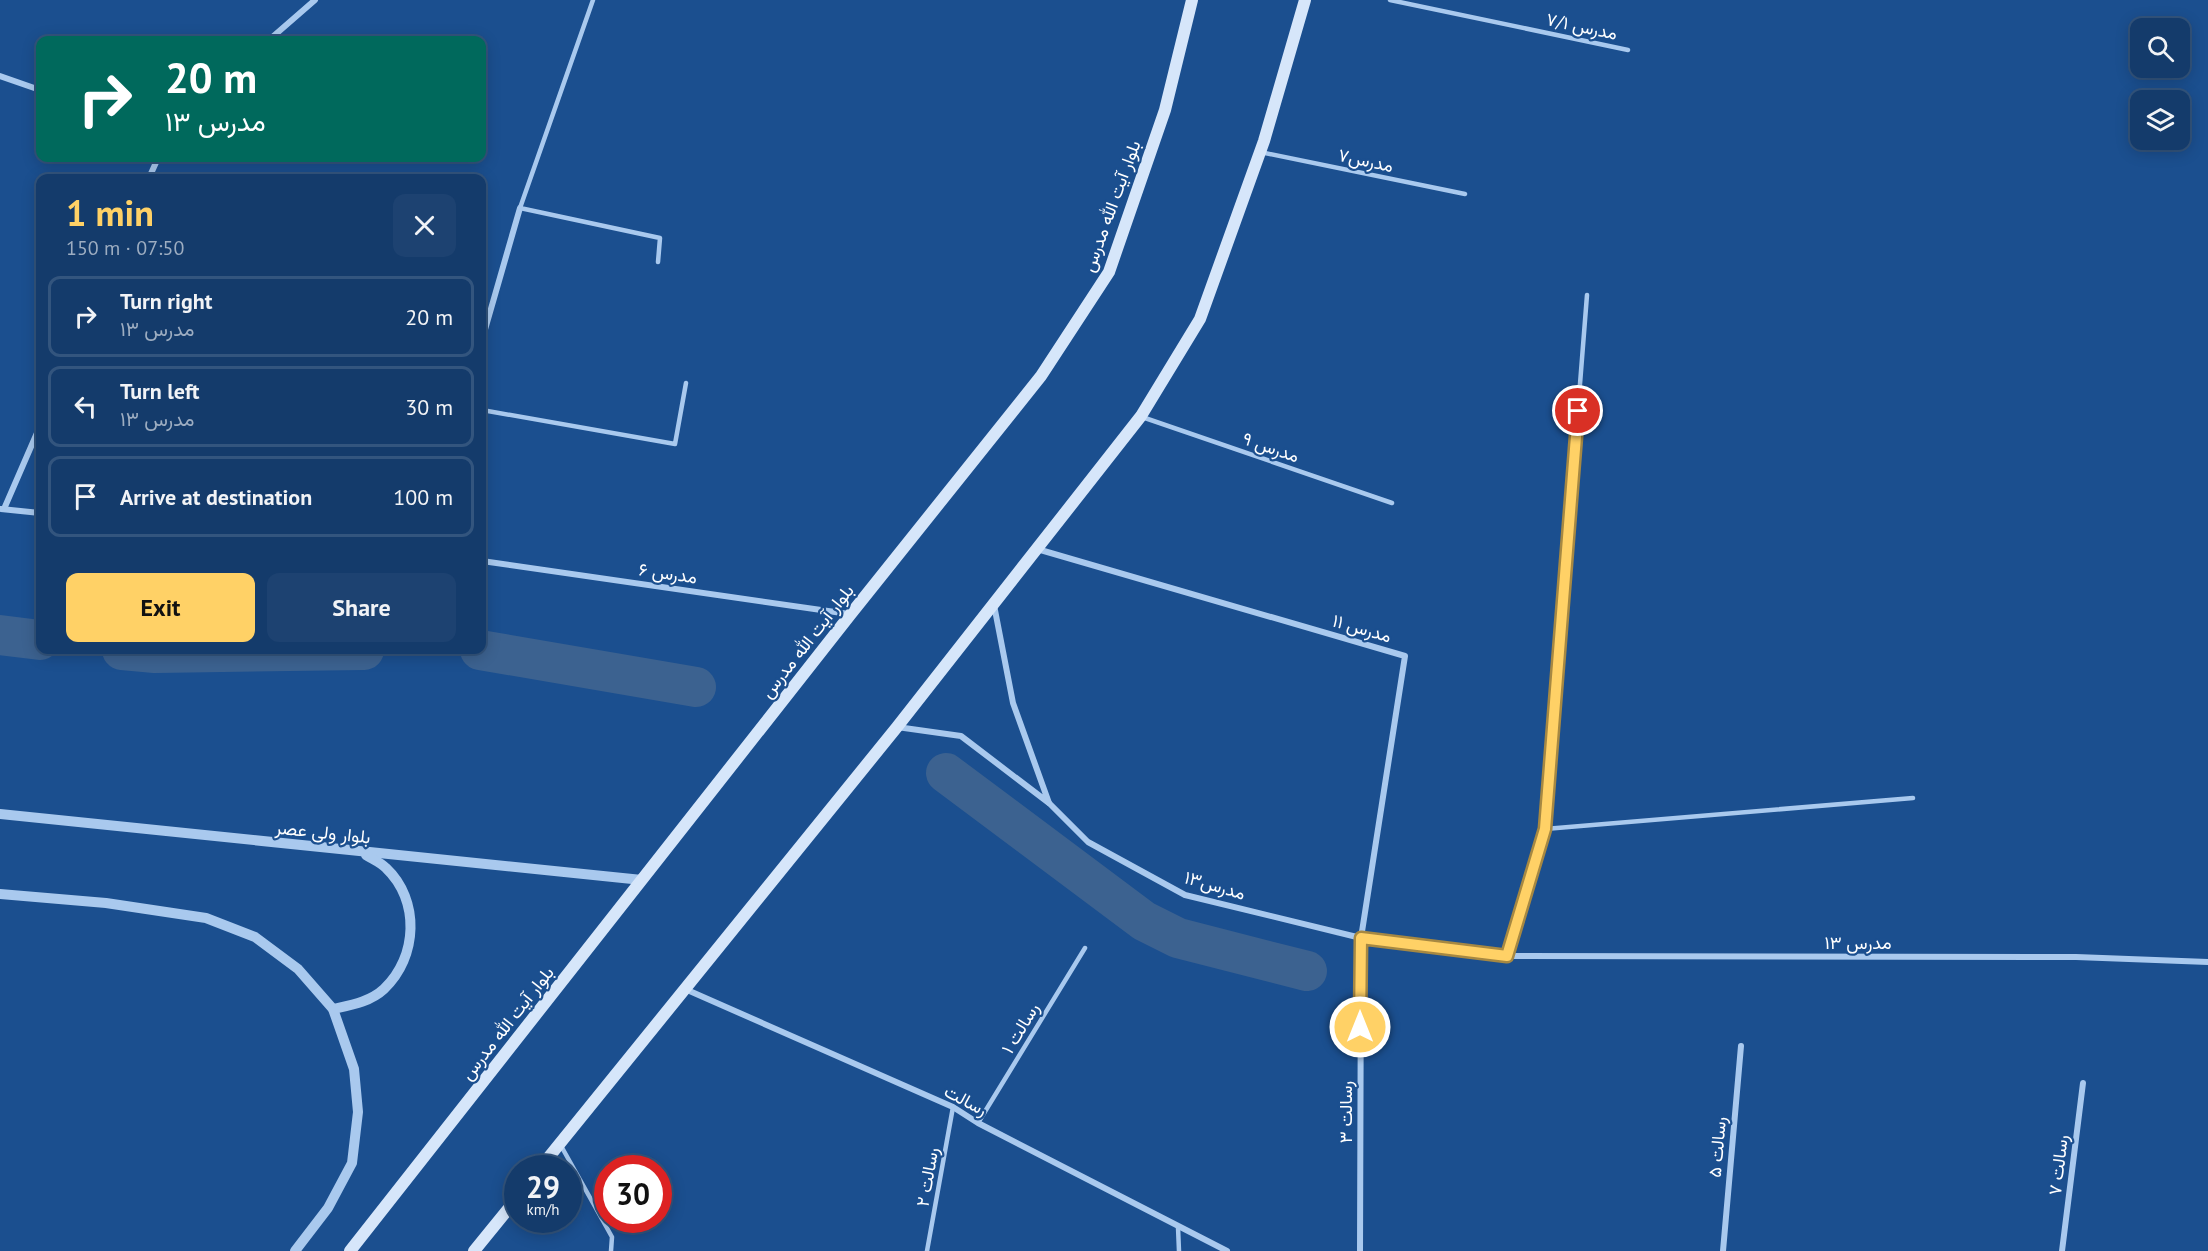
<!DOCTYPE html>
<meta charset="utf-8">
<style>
:root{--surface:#143b6b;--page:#1d4271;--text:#f1f3f6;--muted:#9dadc1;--line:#33557e;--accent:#ffd166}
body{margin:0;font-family:"PT Sans",Vazirmatn,sans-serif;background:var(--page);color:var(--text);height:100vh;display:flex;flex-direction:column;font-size:22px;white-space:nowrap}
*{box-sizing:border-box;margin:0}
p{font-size:20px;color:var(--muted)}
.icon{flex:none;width:33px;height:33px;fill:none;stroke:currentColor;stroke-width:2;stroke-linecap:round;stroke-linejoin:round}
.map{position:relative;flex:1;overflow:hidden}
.details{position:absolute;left:36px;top:174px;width:450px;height:480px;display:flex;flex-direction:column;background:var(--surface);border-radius:12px;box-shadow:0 3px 15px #0003,0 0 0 2px var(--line)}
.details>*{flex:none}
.banner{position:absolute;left:36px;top:36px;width:450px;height:126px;border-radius:12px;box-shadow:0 3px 15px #0003,0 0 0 2px var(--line);background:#00695c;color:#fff;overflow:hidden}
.controls{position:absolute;left:2130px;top:18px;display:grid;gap:12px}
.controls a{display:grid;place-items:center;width:60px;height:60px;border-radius:12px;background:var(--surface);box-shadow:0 3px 15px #0003,0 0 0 2px var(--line);font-size:30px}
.speed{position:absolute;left:504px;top:1155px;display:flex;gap:12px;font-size:30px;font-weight:700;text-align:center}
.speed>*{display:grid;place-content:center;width:78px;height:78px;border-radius:50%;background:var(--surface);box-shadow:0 3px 15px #0003,0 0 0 2px var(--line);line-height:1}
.speed small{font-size:15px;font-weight:400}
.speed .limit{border:9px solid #d22;background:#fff;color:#111}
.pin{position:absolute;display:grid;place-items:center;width:51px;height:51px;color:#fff;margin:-26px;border:3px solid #fff;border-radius:50%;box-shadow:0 2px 6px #0007}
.me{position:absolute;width:66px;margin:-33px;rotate:0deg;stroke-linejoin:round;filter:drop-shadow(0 0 4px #0008)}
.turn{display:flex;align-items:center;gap:21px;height:126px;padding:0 30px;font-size:27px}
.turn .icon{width:78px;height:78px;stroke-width:2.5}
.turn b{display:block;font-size:42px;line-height:51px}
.round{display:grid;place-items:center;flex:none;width:63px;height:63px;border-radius:12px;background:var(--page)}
.headline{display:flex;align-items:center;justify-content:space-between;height:102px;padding:0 30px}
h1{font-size:36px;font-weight:800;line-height:45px;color:var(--accent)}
.action{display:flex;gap:12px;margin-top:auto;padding:12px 30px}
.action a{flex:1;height:69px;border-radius:12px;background:var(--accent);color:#111;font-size:24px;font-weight:800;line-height:69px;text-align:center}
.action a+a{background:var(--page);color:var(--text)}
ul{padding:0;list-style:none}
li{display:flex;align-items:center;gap:18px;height:81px;margin:0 12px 9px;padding:0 18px;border:3px solid var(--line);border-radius:12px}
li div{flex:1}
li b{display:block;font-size:22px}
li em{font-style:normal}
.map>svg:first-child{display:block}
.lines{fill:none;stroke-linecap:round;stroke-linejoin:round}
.canal{stroke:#3c6290;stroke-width:40}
.service{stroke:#a9c9ee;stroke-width:4.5}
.minor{stroke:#a9c9ee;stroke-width:6}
.tertiary{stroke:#a9c9ee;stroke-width:10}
.secondary{stroke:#d6e6fa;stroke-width:12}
.route-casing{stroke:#a68842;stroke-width:15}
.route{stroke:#ffd166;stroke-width:10}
.labels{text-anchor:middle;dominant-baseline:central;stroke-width:4.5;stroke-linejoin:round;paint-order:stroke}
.street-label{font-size:18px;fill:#fff;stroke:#1b4f8f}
</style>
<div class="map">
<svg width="2208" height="1251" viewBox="0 0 2208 1251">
<rect width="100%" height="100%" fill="#1b4f8f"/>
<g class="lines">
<!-- canal -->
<g class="canal">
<polyline points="0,635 40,640"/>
<polyline points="122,650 155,653 364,650"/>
<polyline points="480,650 696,687"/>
<polyline points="946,773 1144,921 1178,938 1307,971"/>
</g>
<!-- service -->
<g class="service">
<polyline points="593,0 520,208 660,238 658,262"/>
<polyline points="1390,0 1628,50"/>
<polyline points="1260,152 1465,194"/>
<polyline points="482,410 675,444 686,383"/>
<polyline points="1142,417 1392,503"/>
<polyline points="1545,829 1913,798"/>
<polyline points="1507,956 1545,829 1587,295"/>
<polyline points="978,1123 1085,948"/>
<polyline points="560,1144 612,1237 611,1251"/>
<polyline points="1178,1227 1179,1251"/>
<polyline points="927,1251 953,1107"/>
</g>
<!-- minor -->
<g class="minor">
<polyline points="269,40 315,0"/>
<polyline points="0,76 40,90"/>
<polyline points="149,178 158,158"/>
<polyline points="482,340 520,208"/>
<polyline points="1,509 40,513"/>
<polyline points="4,509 40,426"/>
<polyline points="1037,549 1405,656 1361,938 1360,1251"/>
<polyline points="482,561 849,614"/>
<polyline points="897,727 961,736 1049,803 1013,703 994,605"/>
<polyline points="1049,803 1088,842 1185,895 1361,938 1507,956 2076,957 2208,962"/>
<polyline points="685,989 953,1107 978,1123 1227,1251"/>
<polyline points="1723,1251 1741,1046"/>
<polyline points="2062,1251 2083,1083"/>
</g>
<!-- tertiary -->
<g class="tertiary">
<polyline points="0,814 642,880"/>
<polyline points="0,894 106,903 206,918 255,937 298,969 333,1009 354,1069 358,1112 352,1163 328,1208 295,1251"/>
<path d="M 333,1009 C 351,1005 370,1002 384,989 C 418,957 420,900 386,868 C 380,862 372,859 366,855"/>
</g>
<!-- secondary -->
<g class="secondary">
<polyline points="540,1168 897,727 1141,416 1200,319 1264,141 1305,0"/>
<polyline points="350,1251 850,615 1041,376 1109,272 1165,110 1192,0"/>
<polyline points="474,1251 518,1197"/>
</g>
</g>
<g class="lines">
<defs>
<polyline id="route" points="1360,1027 1361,938 1507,956 1545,829 1578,411"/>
</defs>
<!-- route casing -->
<use href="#route" class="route-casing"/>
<!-- route -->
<use href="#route" class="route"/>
</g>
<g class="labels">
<!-- street labels -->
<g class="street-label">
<text transform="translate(1582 26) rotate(12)">مدرس ۷/۱</text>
<text transform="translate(1366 160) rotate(12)">مدرس۷</text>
<text transform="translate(1111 206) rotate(-70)">بلوار آیت الله مدرس</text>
<text transform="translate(1271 447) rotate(19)">مدرس ۹</text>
<text transform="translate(668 573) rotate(8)">مدرس ۶</text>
<text transform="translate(1362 628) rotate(16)">مدرس ۱۱</text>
<text transform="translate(807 641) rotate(-52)">بلوار آیت الله مدرس</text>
<text transform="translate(323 832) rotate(6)">بلوار ولی عصر</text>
<text transform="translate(1215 885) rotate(16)">مدرس۱۳</text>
<text x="1858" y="942">مدرس ۱۳</text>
<text transform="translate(507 1023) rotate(-52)">بلوار آیت الله مدرس</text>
<text transform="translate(1020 1028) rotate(-59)">رسالت ۱</text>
<text transform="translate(966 1100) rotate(28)">رسالت</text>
<text transform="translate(1345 1112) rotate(-90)">رسالت ۳</text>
<text transform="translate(1717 1147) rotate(-85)">رسالت ۵</text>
<text transform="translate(2058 1165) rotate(-83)">رسالت ۷</text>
<text transform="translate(927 1177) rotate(-80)">رسالت ۲</text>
</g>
</g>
</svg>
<div class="controls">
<a><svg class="icon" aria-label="search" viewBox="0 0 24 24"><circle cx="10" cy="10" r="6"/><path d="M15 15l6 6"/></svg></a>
<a><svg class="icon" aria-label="layers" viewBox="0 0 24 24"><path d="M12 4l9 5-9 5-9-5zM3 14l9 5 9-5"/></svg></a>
</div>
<div class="speed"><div>29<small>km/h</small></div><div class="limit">30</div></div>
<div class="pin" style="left:1578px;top:411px;background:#d93025"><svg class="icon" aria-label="arrive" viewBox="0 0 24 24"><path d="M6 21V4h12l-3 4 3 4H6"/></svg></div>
<svg class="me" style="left:1360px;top:1027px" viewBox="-20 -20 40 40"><circle r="17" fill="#ffd166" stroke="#fff" stroke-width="3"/><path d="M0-11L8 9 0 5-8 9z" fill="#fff"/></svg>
<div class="banner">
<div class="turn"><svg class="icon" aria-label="right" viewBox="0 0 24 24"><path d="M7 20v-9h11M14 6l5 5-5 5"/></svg><div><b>20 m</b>مدرس ۱۳</div></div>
</div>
<section class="details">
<div class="headline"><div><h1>1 min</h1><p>150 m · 07:50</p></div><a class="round"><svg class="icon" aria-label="close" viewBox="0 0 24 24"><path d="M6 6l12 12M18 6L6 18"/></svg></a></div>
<ul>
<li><svg class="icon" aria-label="right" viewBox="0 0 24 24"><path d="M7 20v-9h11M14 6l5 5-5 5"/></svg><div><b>Turn right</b><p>مدرس ۱۳</p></div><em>20 m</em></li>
<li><svg class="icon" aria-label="left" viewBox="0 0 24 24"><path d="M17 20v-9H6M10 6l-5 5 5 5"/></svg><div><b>Turn left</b><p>مدرس ۱۳</p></div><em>30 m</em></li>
<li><svg class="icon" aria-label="arrive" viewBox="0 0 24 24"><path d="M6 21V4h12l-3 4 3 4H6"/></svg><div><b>Arrive at destination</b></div><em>100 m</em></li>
</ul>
<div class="action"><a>Exit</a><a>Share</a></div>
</section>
</div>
